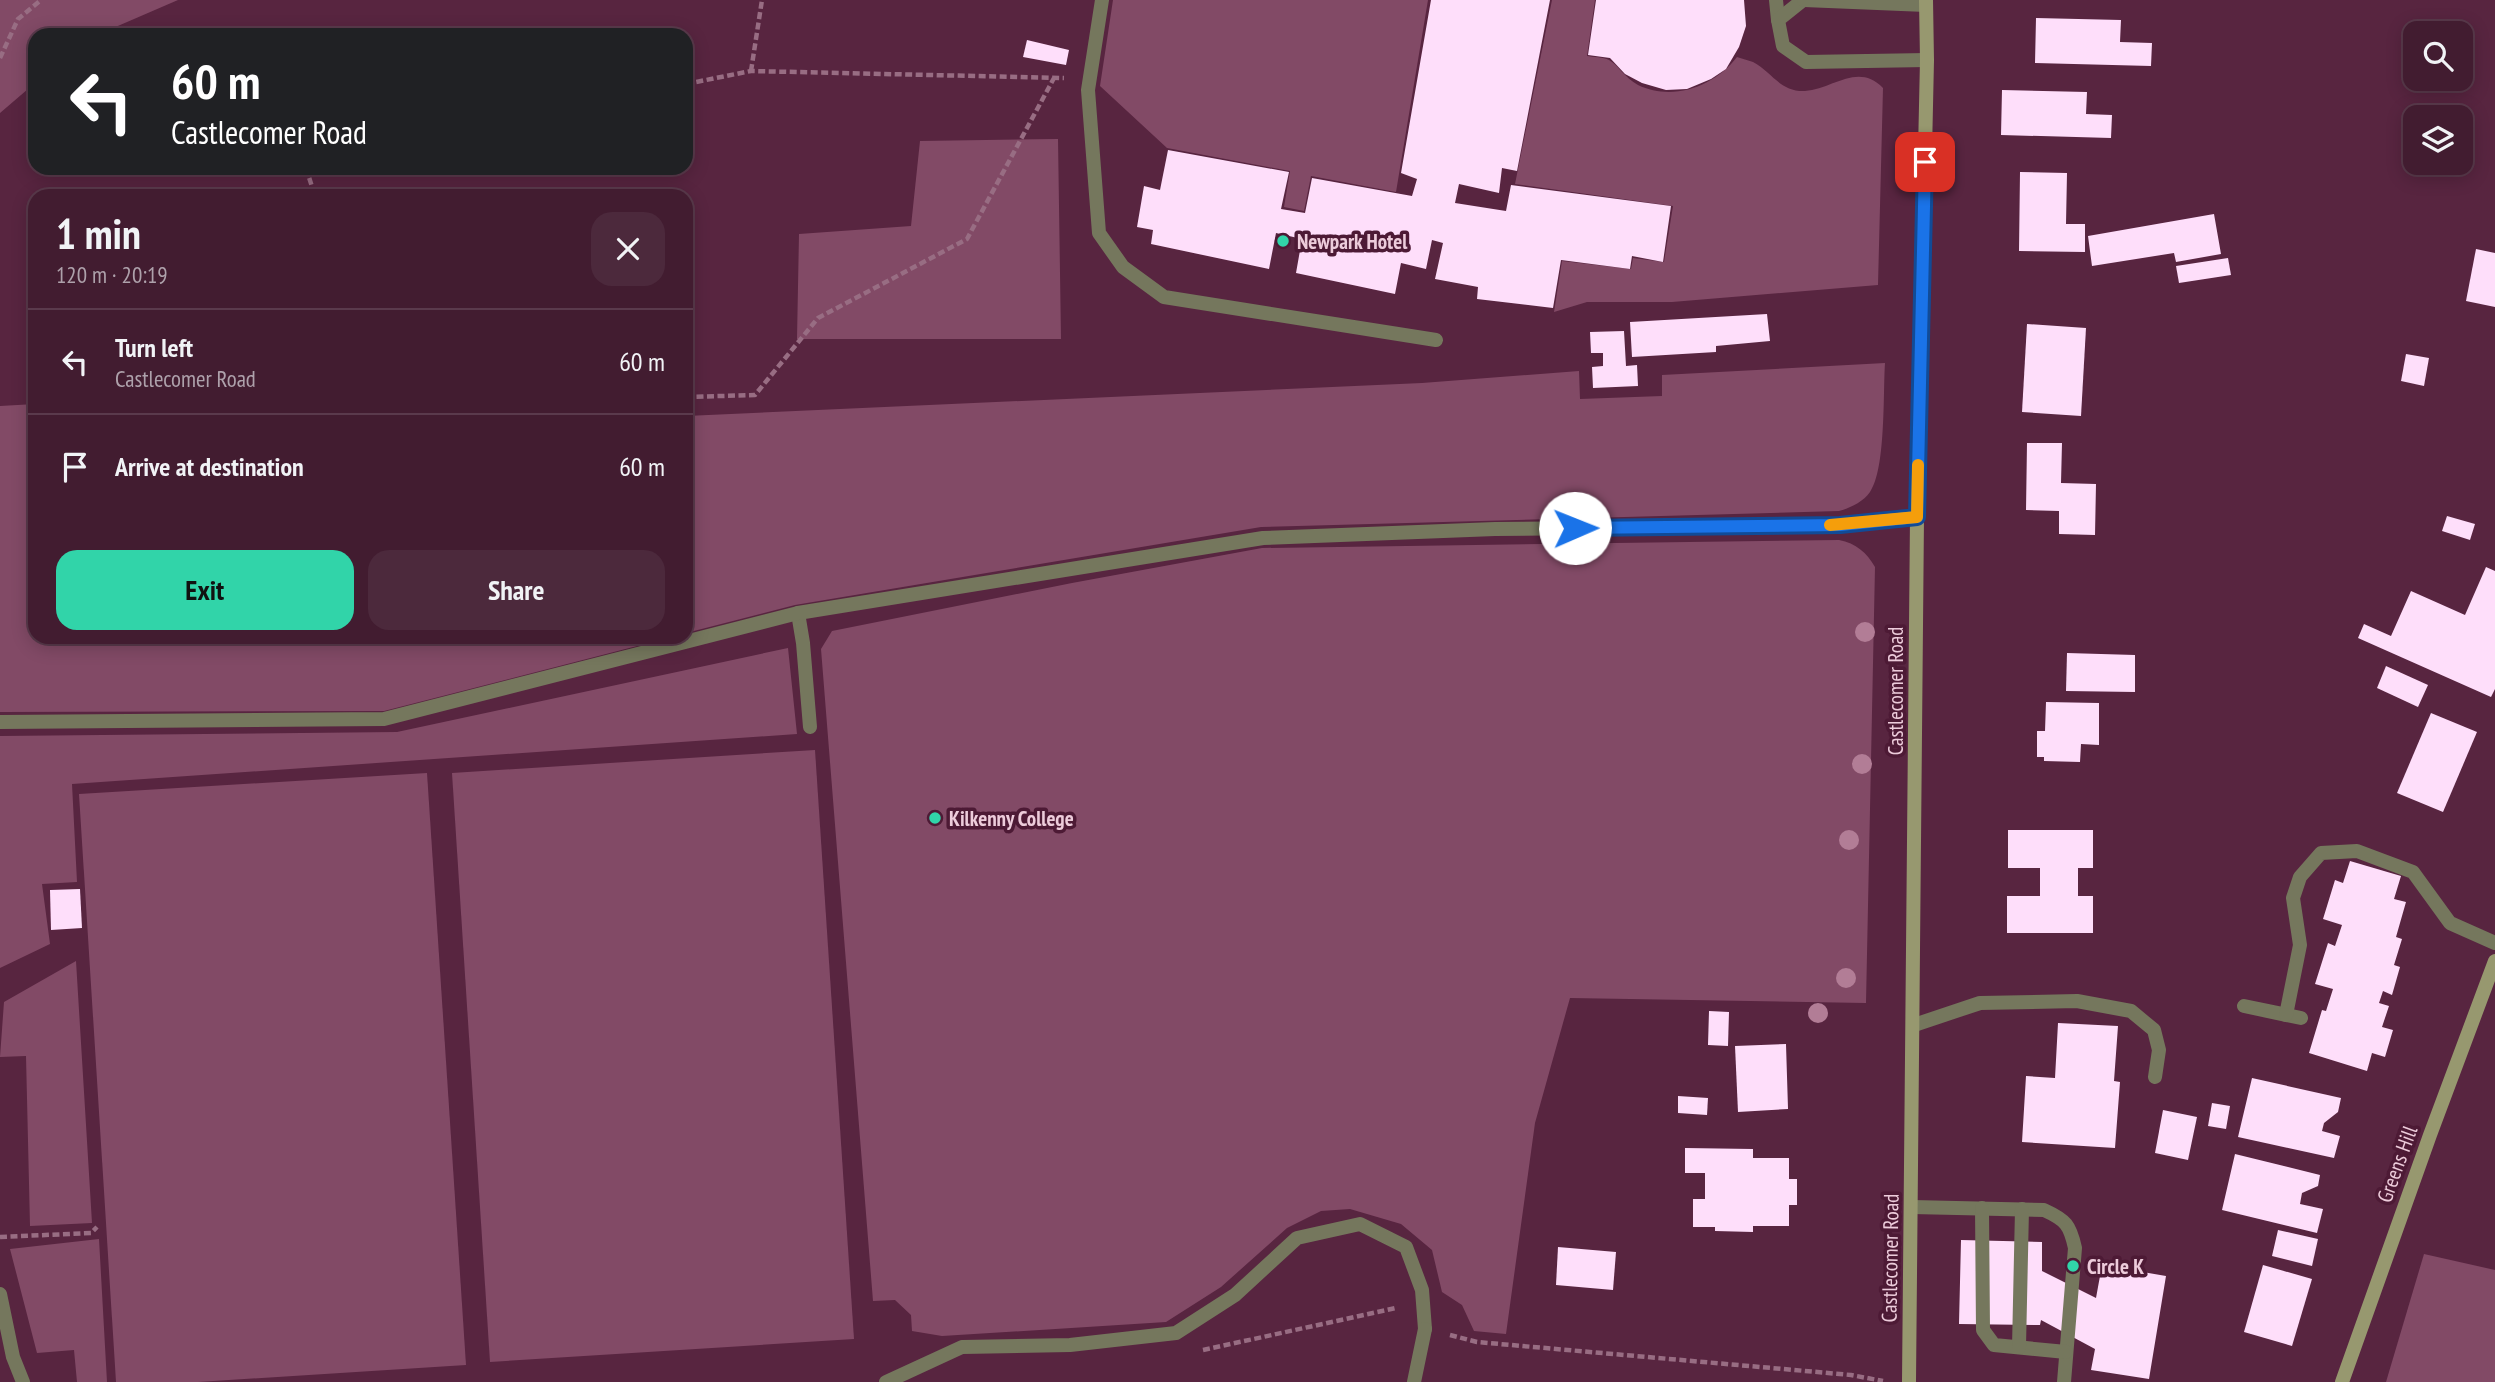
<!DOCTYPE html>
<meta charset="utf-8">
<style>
:root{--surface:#421c30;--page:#4c293c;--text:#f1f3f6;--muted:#aea1ab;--line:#5a3a4c;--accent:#31d4a9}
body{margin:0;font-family:"PT Sans Narrow",sans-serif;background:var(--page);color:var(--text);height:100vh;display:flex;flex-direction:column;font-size:26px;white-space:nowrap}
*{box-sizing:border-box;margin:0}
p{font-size:23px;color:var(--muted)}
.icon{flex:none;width:38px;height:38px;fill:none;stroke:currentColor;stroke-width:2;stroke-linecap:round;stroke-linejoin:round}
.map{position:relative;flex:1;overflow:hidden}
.sheet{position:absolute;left:28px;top:189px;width:665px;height:455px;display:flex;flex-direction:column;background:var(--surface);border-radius:21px;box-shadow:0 4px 18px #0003,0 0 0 2px var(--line)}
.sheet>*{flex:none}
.hud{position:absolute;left:28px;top:28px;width:665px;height:147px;border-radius:21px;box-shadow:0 4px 18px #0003,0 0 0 2px var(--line);background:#202124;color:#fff;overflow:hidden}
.tools{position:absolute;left:2403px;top:21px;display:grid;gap:14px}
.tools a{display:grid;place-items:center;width:70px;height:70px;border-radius:14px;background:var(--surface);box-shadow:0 4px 18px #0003,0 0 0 2px var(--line);font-size:35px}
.pin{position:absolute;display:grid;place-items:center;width:60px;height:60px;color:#fff;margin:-30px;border-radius:14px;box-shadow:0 4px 10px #0006}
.me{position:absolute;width:77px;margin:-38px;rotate:89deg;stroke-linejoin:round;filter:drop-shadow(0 0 5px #0008)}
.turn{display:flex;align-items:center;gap:24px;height:147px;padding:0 28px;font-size:32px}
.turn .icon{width:91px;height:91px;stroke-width:2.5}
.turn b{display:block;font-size:49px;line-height:60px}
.round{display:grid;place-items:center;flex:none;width:74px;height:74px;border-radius:21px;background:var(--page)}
.overview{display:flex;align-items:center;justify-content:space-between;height:119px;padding:0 28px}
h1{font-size:42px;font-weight:800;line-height:52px}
.action{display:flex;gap:14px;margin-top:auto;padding:14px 28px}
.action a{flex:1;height:80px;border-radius:21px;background:var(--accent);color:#111;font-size:28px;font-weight:800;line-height:80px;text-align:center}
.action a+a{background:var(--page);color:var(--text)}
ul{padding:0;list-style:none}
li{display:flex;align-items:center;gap:21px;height:105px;padding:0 28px;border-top:2px solid var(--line)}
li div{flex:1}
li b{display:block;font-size:26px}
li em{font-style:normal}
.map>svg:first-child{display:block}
.green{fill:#824a66}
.building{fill:#fedefa}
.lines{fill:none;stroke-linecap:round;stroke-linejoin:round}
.path{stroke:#986d83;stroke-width:4.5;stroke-dasharray:7 3.5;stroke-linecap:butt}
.lane{stroke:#75775d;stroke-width:14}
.street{stroke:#75775d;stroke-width:14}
.secondary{stroke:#97986f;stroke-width:14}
.tree{fill:#b27d96}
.route-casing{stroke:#114b97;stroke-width:18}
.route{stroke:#1a73e8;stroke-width:12}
.slow{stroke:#f59e0b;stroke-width:12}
.poi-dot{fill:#31d4a9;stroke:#4d1a35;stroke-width:2.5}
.labels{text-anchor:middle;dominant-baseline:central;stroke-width:7;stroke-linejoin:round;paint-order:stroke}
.poi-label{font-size:21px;font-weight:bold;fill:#edccdb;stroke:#4d1a35;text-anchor:start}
.street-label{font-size:21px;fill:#edccdb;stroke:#4d1a35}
</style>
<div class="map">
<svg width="2495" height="1382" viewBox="0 0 2495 1382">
<rect width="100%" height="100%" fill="#582540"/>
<!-- green -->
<g class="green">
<polygon points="0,0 178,0 97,35 35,35 35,83 0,113"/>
<polygon points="1113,0 1428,0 1396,192 1311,176 1304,211 1284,207 1290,171 1167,148 1100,86"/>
<path d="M 1552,0 L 1595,0 L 1587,56 C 1593,57 1603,57 1609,60 C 1617,64 1625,78 1638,85 C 1673,102 1715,86 1737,57 C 1742,59 1748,60 1753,62 C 1772,72 1780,92 1805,91 C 1833,89 1858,62 1883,88 L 1878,285 L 1672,302 L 1587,302 L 1554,312 L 1562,261 L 1631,269 L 1633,258 L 1664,262 L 1673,206 L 1515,184 Z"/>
<polygon points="1058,139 1061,339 797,339 799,234 911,226 920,141"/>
<path d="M 1885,363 C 1883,394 1886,469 1870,492 C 1863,502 1850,508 1839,511 L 1261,527 L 795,605 L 686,633 L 686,416 L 1422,383 L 1579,371 L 1580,399 L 1662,396 L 1662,375 Z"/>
<polygon points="35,404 35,637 672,637 384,711 0,712 0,406"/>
<path d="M 1839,540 C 1856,543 1867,553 1875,567 L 1866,1003 L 1570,998 L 1535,1123 L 1506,1334 L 1474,1331 L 1462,1305 L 1442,1292 L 1432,1250 L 1401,1224 L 1350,1209 L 1321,1211 L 1287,1228 L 1221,1287 L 1166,1322 L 942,1336 L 912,1331 L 911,1315 L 895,1300 L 873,1301 L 821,649 L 832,631 L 1072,583 L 1262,548 Z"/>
<polygon points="788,648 797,734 72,784 77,882 42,884 50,944 0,968 0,736 397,732"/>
<polygon points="815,750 854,1339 490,1362 452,773"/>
<polygon points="427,773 466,1365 198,1382 116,1382 79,794"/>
<polygon points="76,961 92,1223 30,1226 26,1056 0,1057 4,1002"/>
<polygon points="99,1239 107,1382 77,1382 74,1350 37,1353 10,1249"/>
<polygon points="2424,1254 2495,1270 2495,1382 2386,1382"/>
</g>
<!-- building -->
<g class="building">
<polygon points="1431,0 1550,0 1517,171 1502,168 1499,193 1459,184 1455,203 1506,211 1511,185 1671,206 1663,262 1632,256 1630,269 1561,260 1553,308 1477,299 1478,287 1435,279 1443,243 1432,240 1426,269 1401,263 1395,294 1296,273 1302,239 1276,233 1269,269 1151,244 1153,230 1137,227 1144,186 1160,190 1168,150 1289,172 1281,209 1305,213 1312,178 1412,196 1417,179 1401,173"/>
<polygon points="1596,0 1744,0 1746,26 1739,47 1726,69 1711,79 1687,89 1666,90 1642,83 1625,74 1610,58 1588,55"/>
<polygon points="2036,18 2121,20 2120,42 2152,43 2151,66 2035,63"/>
<polygon points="1027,40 1069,50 1066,65 1023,57"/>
<polygon points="2002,90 2087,92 2086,114 2112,115 2111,138 2001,135"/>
<polygon points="2020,172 2067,173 2066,224 2085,224 2085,252 2019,251"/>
<polygon points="2214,214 2221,254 2176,262 2174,253 2092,266 2088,236"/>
<polygon points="2476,249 2495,253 2495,307 2466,301"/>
<polygon points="2228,258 2231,275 2179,283 2176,266"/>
<polygon points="1767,314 1770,341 1716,346 1716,352 1632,357 1630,322"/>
<polygon points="2027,324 2086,328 2081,416 2022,412"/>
<polygon points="1624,331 1626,366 1637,365 1638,386 1593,388 1592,367 1603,366 1603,353 1591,353 1590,332"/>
<polygon points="2406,354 2429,358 2424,386 2401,381"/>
<polygon points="2027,443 2062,443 2061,483 2096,484 2095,535 2059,534 2059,511 2026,510"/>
<polygon points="2447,516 2475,524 2470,540 2442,531"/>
<polygon points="2486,567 2495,571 2495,689 2491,697 2358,638 2364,624 2391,636 2411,591 2465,615"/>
<polygon points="2067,653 2135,655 2135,692 2066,691"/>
<polygon points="2386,666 2428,685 2418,707 2377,688"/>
<polygon points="2046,702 2099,703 2099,745 2081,744 2080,762 2044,761 2044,757 2037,757 2037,731 2045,731"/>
<polygon points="2431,713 2477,732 2443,812 2397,793"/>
<polygon points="2008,830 2093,830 2093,868 2078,868 2078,896 2093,896 2093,933 2007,933 2007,896 2040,896 2040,868 2008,868"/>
<polygon points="2350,861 2401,876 2394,899 2406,902 2396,937 2402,939 2394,965 2400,967 2392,995 2383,991 2379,1003 2389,1006 2382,1027 2393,1030 2385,1057 2372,1053 2367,1071 2309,1053 2322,1010 2326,1011 2333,989 2315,984 2328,943 2335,946 2342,925 2323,919 2335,880 2343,883"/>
<polygon points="80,889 82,928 51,930 50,890"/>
<polygon points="1709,1011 1729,1012 1728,1046 1708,1045"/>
<polygon points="2058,1023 2118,1026 2114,1081 2120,1082 2115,1148 2022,1142 2026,1076 2055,1078"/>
<polygon points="1786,1044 1788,1109 1738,1112 1735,1046"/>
<polygon points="2252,1078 2341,1098 2338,1112 2324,1123 2322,1131 2340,1136 2334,1158 2238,1137"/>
<polygon points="1678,1096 1708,1098 1707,1115 1678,1113"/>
<polygon points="2212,1103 2230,1106 2226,1129 2208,1126"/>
<polygon points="2163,1110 2197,1117 2188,1160 2155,1153"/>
<polygon points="1685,1148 1753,1149 1753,1158 1789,1158 1789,1179 1797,1179 1797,1205 1789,1205 1789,1226 1753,1226 1753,1232 1715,1231 1715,1227 1693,1227 1693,1199 1705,1199 1705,1173 1685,1173"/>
<polygon points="2235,1154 2320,1175 2318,1186 2302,1193 2300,1204 2323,1209 2317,1233 2222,1210"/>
<polygon points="2278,1230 2318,1239 2312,1266 2272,1256"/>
<polygon points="1961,1240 2042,1242 2042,1271 2096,1298 2102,1265 2166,1276 2149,1379 2091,1370 2095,1349 2041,1320 2040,1325 1959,1324"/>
<polygon points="1558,1247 1616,1252 1613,1290 1556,1285"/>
<polygon points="2263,1265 2312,1279 2292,1346 2244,1332"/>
</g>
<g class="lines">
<!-- path -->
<g class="path">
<polyline points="0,58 18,19 41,0"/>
<polyline points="751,71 762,0"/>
<polyline points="686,84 751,71 1064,78"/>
<polyline points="306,168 315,196"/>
<polyline points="686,397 755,395 818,318 967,239 1054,78"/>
<polyline points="0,1237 91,1233 97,1227"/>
<polyline points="1450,1335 1477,1342 1851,1375 1883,1381"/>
<polyline points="1203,1350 1396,1308"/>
</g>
<!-- lane -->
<g class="lane">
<polyline points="1102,0 1088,90 1099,233 1123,267 1164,297 1436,340"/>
<polyline points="1776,0 1778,20"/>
<polyline points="1803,0 1778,20 1783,46 1806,62 1927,60"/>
<polyline points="1804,0 1926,5"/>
<polyline points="798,613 803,643 810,727"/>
<polyline points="0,722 384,719 798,613 1263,538 1495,529 1840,525 1917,517"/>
<polyline points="2244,1006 2301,1018"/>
<polyline points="2286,1015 2300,945 2293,898 2300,877 2321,853 2357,851 2413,872 2450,923 2495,943"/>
<polyline points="1914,1025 1980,1003 2077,1001 2131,1011 2154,1030 2159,1050 2155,1077"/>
<path d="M 1912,1207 L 2044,1210 C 2066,1220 2070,1225 2075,1248 L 2064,1382"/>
<polyline points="1982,1208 1983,1330 1994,1345 2066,1352"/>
<polyline points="0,1294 13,1357 23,1382"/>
<polyline points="2019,1347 2022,1209"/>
<polyline points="886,1382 962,1347 1070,1345 1176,1333 1235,1295 1297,1238 1360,1224 1406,1247 1422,1290 1425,1329"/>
</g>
<!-- street -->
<polyline class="street" points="1414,1382 1425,1329"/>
<!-- secondary -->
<g class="secondary">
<polyline points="1909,1382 1917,517 1927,60 1926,0"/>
<polyline points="2342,1382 2430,1135 2495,961"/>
</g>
</g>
<!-- trees -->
<g class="tree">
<circle cx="1865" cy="632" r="10"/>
<circle cx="1862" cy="764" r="10"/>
<circle cx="1849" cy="840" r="10"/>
<circle cx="1846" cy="978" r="10"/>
<circle cx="1818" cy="1013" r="10"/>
</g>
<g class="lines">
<defs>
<polyline id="route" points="1575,528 1840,525 1917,517 1925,162"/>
</defs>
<!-- route casing -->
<use href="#route" class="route-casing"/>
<!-- route -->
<use href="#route" class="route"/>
<!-- slow -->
<polyline class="slow" points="1830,525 1917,517 1918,465"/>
</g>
<!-- markers -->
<g class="poi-dot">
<circle cx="1283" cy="241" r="7"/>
<circle cx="935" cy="818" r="7"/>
<circle cx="2073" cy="1266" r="7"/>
</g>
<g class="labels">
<!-- poi labels -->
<g class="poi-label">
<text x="1297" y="241">Newpark Hotel</text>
<text x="949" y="818">Kilkenny College</text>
<text x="2087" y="1266">Circle K</text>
</g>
<!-- street labels -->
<g class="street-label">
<text transform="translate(1895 691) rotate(-90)">Castlecomer Road</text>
<text transform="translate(2397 1164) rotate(-70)">Greens Hill</text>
<text transform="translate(1890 1258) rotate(-89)">Castlecomer Road</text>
</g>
</g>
</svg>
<div class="tools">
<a><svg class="icon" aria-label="search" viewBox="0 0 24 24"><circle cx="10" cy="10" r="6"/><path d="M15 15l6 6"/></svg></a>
<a><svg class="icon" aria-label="layers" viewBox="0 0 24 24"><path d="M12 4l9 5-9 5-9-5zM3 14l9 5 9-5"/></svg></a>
</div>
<div class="pin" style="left:1925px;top:162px;background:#d93025"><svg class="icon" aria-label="arrive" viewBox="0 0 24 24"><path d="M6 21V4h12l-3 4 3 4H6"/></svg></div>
<svg class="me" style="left:1575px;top:528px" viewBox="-20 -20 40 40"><circle r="19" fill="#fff"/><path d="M0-13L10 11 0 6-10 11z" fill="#1a73e8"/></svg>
<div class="hud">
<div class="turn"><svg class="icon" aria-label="left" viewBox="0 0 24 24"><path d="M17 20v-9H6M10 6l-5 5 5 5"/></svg><div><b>60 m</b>Castlecomer Road</div></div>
</div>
<section class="sheet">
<div class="overview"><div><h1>1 min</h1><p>120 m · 20:19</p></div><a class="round"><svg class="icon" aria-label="close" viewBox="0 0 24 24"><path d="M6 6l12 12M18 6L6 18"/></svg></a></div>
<ul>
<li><svg class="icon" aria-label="left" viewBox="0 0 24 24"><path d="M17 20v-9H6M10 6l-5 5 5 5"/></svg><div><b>Turn left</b><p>Castlecomer Road</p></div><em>60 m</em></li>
<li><svg class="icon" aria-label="arrive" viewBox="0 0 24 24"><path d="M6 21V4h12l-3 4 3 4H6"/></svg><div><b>Arrive at destination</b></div><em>60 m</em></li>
</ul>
<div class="action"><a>Exit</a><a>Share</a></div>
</section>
</div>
